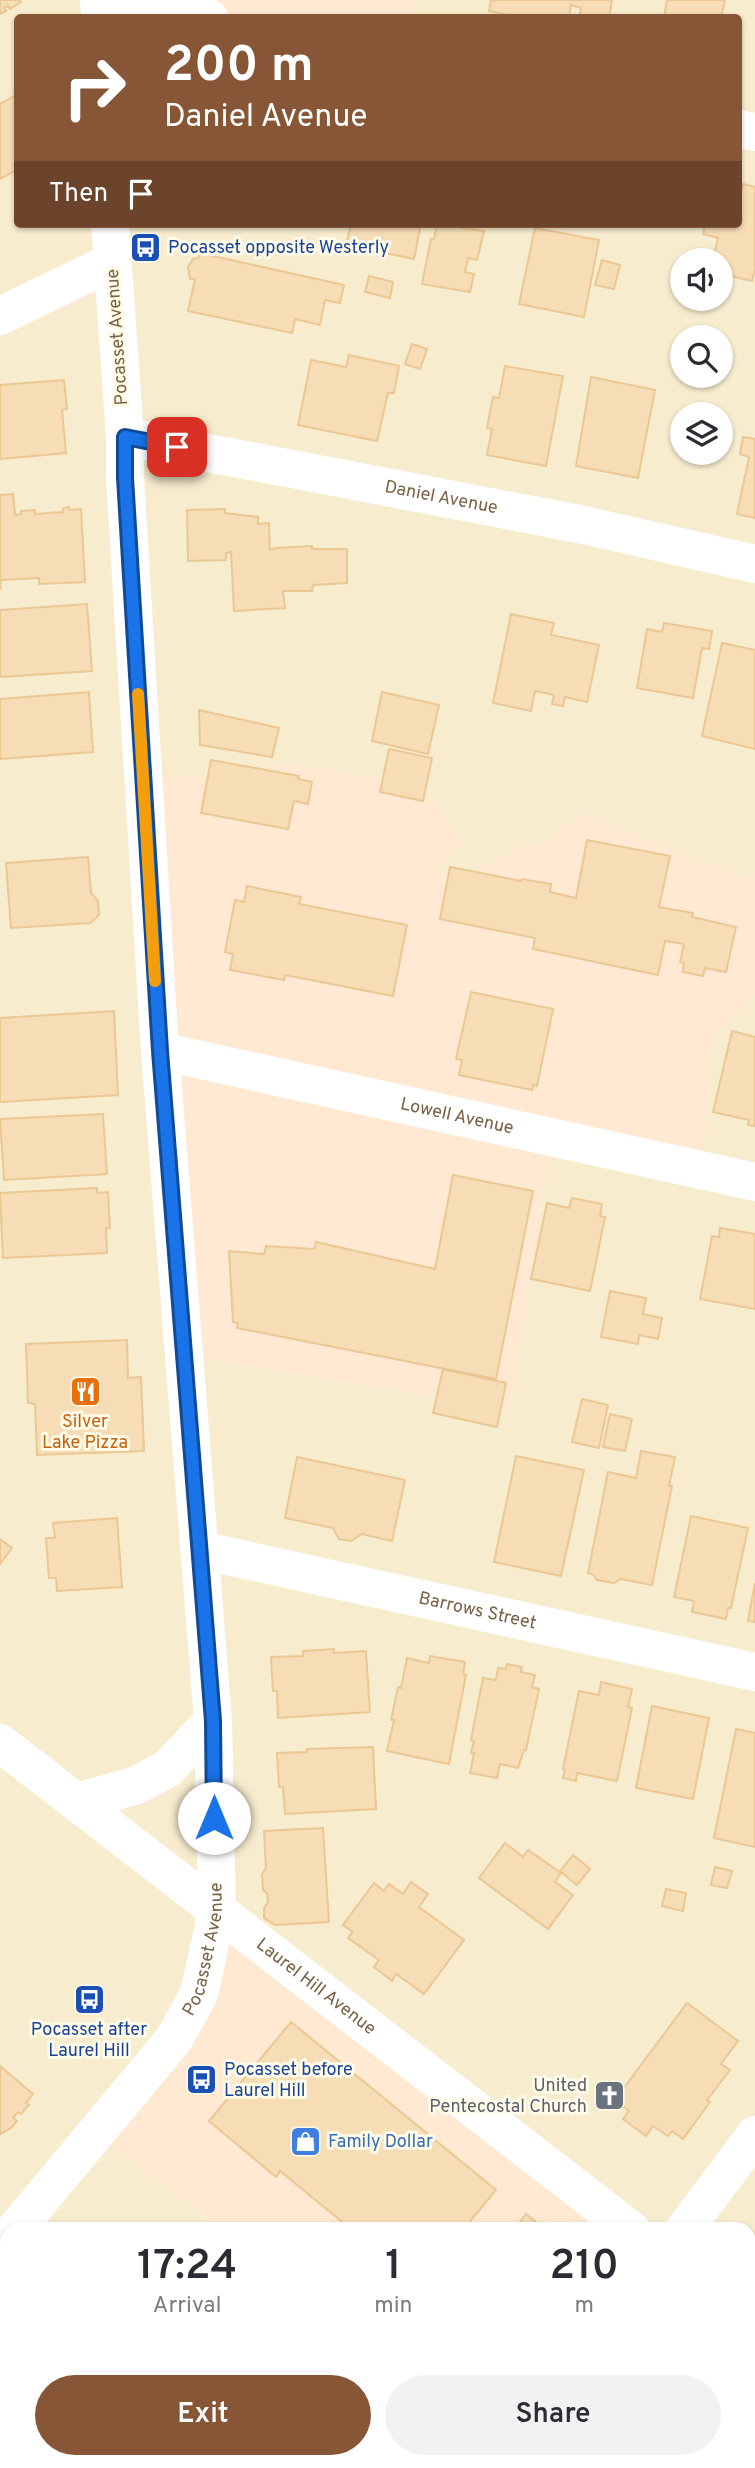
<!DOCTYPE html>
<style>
:root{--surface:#fff;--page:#f2f2f3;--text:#2b2b33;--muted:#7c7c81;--accent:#865636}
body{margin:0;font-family:Overpass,sans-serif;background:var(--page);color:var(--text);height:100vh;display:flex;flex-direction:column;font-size:26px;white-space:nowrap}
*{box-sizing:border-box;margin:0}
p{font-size:23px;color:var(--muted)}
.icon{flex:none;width:38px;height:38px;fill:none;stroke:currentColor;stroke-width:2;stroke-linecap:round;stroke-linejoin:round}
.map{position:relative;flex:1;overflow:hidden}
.side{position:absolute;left:0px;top:2222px;width:756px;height:247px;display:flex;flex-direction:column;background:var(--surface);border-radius:21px 21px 0 0;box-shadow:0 2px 5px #0004}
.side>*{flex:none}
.banner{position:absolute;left:14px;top:14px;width:728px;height:214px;border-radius:7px;box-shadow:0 2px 5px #0004;background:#865636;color:#fff;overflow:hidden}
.tools{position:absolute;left:670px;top:248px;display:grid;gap:14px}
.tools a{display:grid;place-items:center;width:63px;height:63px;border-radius:50%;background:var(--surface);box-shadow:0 2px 5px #0004;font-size:35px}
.pin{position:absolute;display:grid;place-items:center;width:60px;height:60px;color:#fff;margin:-30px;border-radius:14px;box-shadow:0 4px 10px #0006}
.me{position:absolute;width:77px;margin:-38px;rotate:0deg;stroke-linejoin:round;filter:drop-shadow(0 0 5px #0008)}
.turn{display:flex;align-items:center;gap:24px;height:147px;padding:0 35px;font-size:32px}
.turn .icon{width:91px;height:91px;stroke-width:2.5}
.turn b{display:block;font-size:49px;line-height:60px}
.then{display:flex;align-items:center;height:66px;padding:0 35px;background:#0003;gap:14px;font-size:26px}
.eta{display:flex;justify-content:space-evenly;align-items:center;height:119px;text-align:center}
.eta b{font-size:42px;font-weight:600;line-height:49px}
.cta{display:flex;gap:14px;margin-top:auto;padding:14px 35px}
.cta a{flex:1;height:80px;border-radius:42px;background:var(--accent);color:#fff;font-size:28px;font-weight:600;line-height:80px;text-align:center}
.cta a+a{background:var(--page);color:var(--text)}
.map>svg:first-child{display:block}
.residential{fill:#f7ecce;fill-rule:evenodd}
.commercial{fill:#ffe9d3}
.building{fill:#f6ddb5;stroke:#ebc794;stroke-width:2}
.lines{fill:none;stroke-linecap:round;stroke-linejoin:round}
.street{stroke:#fff;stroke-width:38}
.secondary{stroke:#fff;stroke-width:38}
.route-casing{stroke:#114b97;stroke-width:18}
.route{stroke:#1a73e8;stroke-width:12}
.slow{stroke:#f59e0b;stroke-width:12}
.labels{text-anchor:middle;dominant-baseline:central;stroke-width:6;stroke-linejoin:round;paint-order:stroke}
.transit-label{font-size:18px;fill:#164399;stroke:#fffbe8;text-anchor:start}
.street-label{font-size:18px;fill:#786145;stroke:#fffbe8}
.food-label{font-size:18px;fill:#c56008;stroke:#fffbe8}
.worship-label{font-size:18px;fill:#5b616d;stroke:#fffbe8;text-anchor:end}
.shop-label{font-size:18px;fill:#366cbe;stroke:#fffbe8;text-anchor:start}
</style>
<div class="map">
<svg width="755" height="2468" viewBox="0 0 755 2468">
<rect width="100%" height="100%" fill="#fef9e0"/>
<!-- residential -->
<path class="residential" d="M 0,0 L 104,0 L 188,17 L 18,18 L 18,224 L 738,224 L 738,18 L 408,17 L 413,0 L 755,0 L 755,878 L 690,860 L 584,812 L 540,846 L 523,845 L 455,881 L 435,872 L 279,763 L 551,1147 L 703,1160 L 714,1036 L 755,995 L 755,2314 L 749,2310 L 749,2230 L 645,2229 L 188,2203 L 217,2229 L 7,2230 L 7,2462 L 465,2462 L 472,2468 L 0,2468 ZM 682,261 L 721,261 L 721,299 L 682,299 ZM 682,338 L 721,338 L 721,376 L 682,376 ZM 682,415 L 721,415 L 721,453 L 682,453 Z"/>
<!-- commercial -->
<g class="commercial">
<polygon points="104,0 413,0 408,18 188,17"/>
<polygon points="278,763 422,783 463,843 435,871 455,881 523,845 540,846 584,812 690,860 755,878 755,995 714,1036 703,1160 551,1147 510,1409 176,1354 149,779 249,775"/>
<polygon points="203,1903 647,2229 217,2229 188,2203 89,2128 163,2030 173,2004"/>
<polygon points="749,2308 755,2313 755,2468 472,2468 465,2462 749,2462"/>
</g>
<!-- building -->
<g class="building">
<polygon points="0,0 20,0 21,2 10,9 8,6 4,8 6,11 0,14"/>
<polygon points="491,0 612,0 609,18 579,18 581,8 571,5 569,18 526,18 489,11"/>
<polygon points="667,0 725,0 721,18 664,18"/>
<polygon points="18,94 18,169 0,179 0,104"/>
<polygon points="743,184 755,187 755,269 752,281 721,274 721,261 713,261 718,238 703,234 705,224 738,224 738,190 742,190"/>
<polygon points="351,224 421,224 414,259 346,245"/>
<polygon points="437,224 484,231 477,260 468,258 465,272 474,274 470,292 422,284 431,239 434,239"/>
<polygon points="535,228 599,240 584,317 519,304"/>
<polygon points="199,253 344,285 340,303 325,300 320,325 295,319 292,333 188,311 195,279 190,279 188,267 193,259 199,258"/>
<polygon points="602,260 620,265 614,289 595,285"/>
<polygon points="369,276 393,282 390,298 365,292"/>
<polygon points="412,344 427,349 420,369 405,364"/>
<polygon points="349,355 399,366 394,393 388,393 377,441 298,425 311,360 346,367"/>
<polygon points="505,366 563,376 546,466 487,455 492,429 487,428 493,397 499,398"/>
<polygon points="591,377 655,390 638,478 576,466"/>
<polygon points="64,380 67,409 62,410 66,453 0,459 0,385"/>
<polygon points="743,437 755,439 755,518 737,514 749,457 740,454"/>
<polygon points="13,494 15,515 21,514 21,511 35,510 35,514 63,512 63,508 69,507 69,510 81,509 85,582 39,584 39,578 1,580 0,590 0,495"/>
<polygon points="225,509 225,513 258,517 258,524 269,523 270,550 276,548 312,546 312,549 347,549 347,583 313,585 312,591 283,591 285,608 234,611 231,552 226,553 226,560 188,561 187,510"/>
<polygon points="87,604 92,671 0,677 0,610"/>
<polygon points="511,614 554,623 551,635 599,645 587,702 565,697 563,706 552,704 554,695 535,691 531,711 493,703"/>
<polygon points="664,623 712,631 709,649 702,648 693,698 637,688 647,629 662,632"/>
<polygon points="722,643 755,650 755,749 702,736"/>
<polygon points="89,692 93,752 0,759 0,699"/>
<polygon points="382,692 439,705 428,754 372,741"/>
<polygon points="199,710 279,728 272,757 200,745"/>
<polygon points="389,749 432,758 423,801 380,792"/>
<polygon points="211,760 299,776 298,779 312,782 308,804 294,801 288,829 201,813"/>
<polygon points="587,840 670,856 659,907 693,913 692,917 736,927 726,972 705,968 703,976 683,972 684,963 680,962 684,944 665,941 658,975 533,949 535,938 440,919 450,867 521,881 522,879 551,884 550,892 576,898"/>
<polygon points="88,857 91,893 98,901 99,915 90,923 11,928 6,863"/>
<polygon points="247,886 301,897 299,904 407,925 393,996 285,975 284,980 230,970 233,954 225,952 235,900 244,902"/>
<polygon points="471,992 553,1009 537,1086 533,1085 532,1090 459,1075 462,1060 456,1059"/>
<polygon points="114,1011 118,1095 0,1102 0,1018"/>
<polygon points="732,1031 755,1037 755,1126 748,1125 749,1120 713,1112"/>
<polygon points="103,1114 107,1174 4,1180 0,1119"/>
<polygon points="453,1175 533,1191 496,1379 237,1328 238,1323 233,1322 229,1251 264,1254 266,1246 314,1249 316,1242 435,1269"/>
<polygon points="97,1188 97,1193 108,1192 110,1228 106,1228 107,1253 3,1258 0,1193"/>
<polygon points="572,1198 602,1204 600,1216 605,1217 590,1291 531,1279 547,1203 569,1208"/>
<polygon points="720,1228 755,1234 755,1309 700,1299 712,1236 719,1237"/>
<polygon points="610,1291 646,1298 643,1314 662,1318 658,1339 639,1335 638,1344 601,1337"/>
<polygon points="127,1340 128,1378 141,1377 144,1451 37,1455 35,1404 28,1403 26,1344"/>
<polygon points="443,1369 506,1383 497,1427 433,1413"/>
<polygon points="582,1399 608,1405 599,1448 572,1442"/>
<polygon points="610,1414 632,1419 625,1451 603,1447"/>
<polygon points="641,1451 675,1457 669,1486 672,1486 652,1585 621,1579 614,1583 597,1580 594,1575 588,1573 608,1472 636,1478"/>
<polygon points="516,1456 584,1470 561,1576 494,1562"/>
<polygon points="297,1457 405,1480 392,1541 362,1534 351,1541 339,1539 333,1528 285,1518"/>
<polygon points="691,1516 748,1528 731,1608 728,1608 726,1619 692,1612 694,1601 674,1597"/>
<polygon points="117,1518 122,1587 57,1591 56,1578 49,1578 46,1538 55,1538 53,1523"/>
<polygon points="0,1539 12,1548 0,1564"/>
<polygon points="755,1583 755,1622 748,1621"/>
<polygon points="334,1649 334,1653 366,1651 370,1712 278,1718 277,1691 273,1691 271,1657 303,1656 303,1651"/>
<polygon points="430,1656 465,1662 463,1674 466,1675 449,1764 387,1751 394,1720 391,1720 398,1687 401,1688 407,1658 429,1663"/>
<polygon points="507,1664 522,1667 521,1672 535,1675 532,1687 539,1689 526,1750 524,1750 518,1768 500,1764 497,1778 470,1773 474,1753 471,1753 474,1741 471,1740 483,1678 496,1680 498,1668 506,1669"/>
<polygon points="601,1682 632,1689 628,1707 632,1708 617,1781 577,1773 576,1781 563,1778 565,1770 563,1769 579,1691 599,1695"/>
<polygon points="652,1706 709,1718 693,1799 636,1788"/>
<polygon points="736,1729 755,1733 755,1847 714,1838"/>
<polygon points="373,1747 376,1809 285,1814 283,1787 279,1787 277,1753 307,1752 307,1749"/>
<polygon points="323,1828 329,1922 275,1925 264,1918 264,1908 268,1902 267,1893 263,1890 262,1874 266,1868 264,1831"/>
<polygon points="505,1843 523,1857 528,1850 561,1873 555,1882 573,1895 548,1929 479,1878"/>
<polygon points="573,1855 590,1869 577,1885 560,1871"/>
<polygon points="715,1867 732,1871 727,1888 711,1885"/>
<polygon points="411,1882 428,1894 419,1907 464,1940 424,1994 396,1974 392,1981 374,1967 379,1960 348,1938 353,1932 343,1925 374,1883 384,1891 389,1884 403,1894"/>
<polygon points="666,1889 686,1893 683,1911 662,1906"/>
<polygon points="687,2003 738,2041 721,2064 730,2070 707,2100 710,2102 683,2139 672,2131 668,2136 653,2126 646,2136 623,2119 629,2111 615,2100"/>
<polygon points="291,2022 496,2190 463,2230 352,2230 280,2171 276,2177 209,2121"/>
<polygon points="0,2066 33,2094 26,2103 29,2105 21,2114 18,2112 13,2118 17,2121 11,2128 0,2134"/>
<polygon points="526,2214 546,2230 514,2230"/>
<polygon points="7,2315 7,2344 0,2339 0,2324"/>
<polygon points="0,2344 7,2350 7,2431 0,2424"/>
<polygon points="749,2389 755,2394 755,2468 670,2468 662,2462 749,2462"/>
<polygon points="365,2462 413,2462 408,2468 372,2468"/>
</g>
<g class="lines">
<!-- street -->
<g class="street">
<polyline points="125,0 209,18"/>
<polyline points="738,129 755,132"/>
<polyline points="0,316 112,262"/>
<path id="s1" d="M 125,437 L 579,524 L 755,564"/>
<path id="s2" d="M 160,1051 L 755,1182"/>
<path id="s3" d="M 200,1550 L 755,1672"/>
<polyline points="684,2230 755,2135"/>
<polyline points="488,2468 493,2462"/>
</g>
<!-- secondary -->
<g class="secondary">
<polyline points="99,0 100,18"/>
<path id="s4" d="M 0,1743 L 631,2230"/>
<polyline points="77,1802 137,1785 167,1769 213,1721"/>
<path id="s5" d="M 15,2230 L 174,2039 L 199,1994 L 217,1912 L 213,1721 L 160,1051 L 125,478 L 125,437 L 110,224"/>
<polyline points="749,2318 755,2322"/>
</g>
</g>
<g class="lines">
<defs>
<polyline id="route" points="177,447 125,437 125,478 160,1051 213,1721 214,1818"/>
</defs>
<!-- route casing -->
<use href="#route" class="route-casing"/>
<!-- route -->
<use href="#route" class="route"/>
<!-- slow -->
<polyline class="slow" points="138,694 155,981"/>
</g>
<!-- icons -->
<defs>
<symbol id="bus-square" viewBox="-11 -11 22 22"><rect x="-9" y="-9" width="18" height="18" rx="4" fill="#1a4fb4" stroke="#fffbe8"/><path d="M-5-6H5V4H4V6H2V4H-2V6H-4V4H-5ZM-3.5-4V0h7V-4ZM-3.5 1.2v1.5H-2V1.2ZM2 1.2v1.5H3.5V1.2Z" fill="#fff"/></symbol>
<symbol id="restaurant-square" viewBox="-11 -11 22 22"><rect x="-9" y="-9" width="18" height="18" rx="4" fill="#e8710a" stroke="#fffbe8"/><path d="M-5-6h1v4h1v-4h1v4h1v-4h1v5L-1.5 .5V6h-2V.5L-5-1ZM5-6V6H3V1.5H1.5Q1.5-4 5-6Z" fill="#fff"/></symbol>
<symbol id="church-square" viewBox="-11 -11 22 22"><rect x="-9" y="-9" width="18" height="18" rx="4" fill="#6b7280" stroke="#fffbe8"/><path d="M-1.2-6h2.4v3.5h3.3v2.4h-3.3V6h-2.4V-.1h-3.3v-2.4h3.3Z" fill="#fff"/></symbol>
<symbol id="shop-square" viewBox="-11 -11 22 22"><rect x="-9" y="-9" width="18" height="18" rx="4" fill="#3f7fe0" stroke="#fffbe8"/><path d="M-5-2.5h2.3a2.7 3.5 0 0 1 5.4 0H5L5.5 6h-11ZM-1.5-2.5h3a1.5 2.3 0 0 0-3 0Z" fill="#fff"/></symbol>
</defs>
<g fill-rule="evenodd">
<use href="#bus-square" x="128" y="230" width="35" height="35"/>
<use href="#restaurant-square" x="68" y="1374" width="35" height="35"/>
<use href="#bus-square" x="72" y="1982" width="35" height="35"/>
<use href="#bus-square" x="184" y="2062" width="35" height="35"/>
<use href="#church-square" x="592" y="2078" width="35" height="35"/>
<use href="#shop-square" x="288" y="2124" width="35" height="35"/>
</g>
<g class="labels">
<!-- transit labels -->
<g class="transit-label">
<text x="168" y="248">Pocasset opposite Westerly</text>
<text x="89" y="2030" text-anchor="middle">Pocasset after<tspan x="89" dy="21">Laurel Hill</tspan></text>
<text x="224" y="2070">Pocasset before<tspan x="224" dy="21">Laurel Hill</tspan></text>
</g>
<!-- street labels -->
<g class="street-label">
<text transform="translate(118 337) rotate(-94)">Pocasset Avenue</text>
<text stroke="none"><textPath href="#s1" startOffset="322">Daniel Avenue</textPath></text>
<text stroke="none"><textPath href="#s2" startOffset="304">Lowell Avenue</textPath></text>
<text stroke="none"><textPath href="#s3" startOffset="284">Barrows Street</textPath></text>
<text stroke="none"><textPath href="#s5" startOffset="345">Pocasset Avenue</textPath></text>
<text stroke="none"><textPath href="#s4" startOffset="399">Laurel Hill Avenue</textPath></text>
</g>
<!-- food labels -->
<g class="food-label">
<text x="85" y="1422">Silver<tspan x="85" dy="21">Lake Pizza</tspan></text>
</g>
<!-- worship labels -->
<g class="worship-label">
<text x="587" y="2086">United<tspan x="587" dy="21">Pentecostal Church</tspan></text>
</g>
<!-- shop labels -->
<g class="shop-label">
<text x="328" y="2142">Family Dollar</text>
</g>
</g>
</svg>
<div class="tools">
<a><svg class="icon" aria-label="sound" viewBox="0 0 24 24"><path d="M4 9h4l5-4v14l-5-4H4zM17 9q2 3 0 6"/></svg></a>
<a><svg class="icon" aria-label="search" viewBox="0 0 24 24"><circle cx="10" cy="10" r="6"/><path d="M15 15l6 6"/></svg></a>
<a><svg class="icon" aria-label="layers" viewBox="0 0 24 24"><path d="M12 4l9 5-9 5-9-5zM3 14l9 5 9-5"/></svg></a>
</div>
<div class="pin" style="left:177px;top:447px;background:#d93025"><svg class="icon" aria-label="arrive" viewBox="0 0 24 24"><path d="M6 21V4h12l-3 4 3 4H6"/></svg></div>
<svg class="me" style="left:214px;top:1818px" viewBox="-20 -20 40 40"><circle r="19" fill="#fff"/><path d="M0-13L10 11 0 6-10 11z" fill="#1a73e8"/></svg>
<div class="banner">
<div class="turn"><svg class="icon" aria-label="right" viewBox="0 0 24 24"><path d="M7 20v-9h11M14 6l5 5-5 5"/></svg><div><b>200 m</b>Daniel Avenue</div></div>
<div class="then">Then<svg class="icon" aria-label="arrive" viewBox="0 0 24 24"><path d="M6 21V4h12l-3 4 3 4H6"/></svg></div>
</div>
<section class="side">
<div class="eta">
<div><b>17:24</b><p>Arrival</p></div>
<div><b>1</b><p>min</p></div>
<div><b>210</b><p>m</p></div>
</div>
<div class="cta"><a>Exit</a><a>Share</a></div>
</section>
</div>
